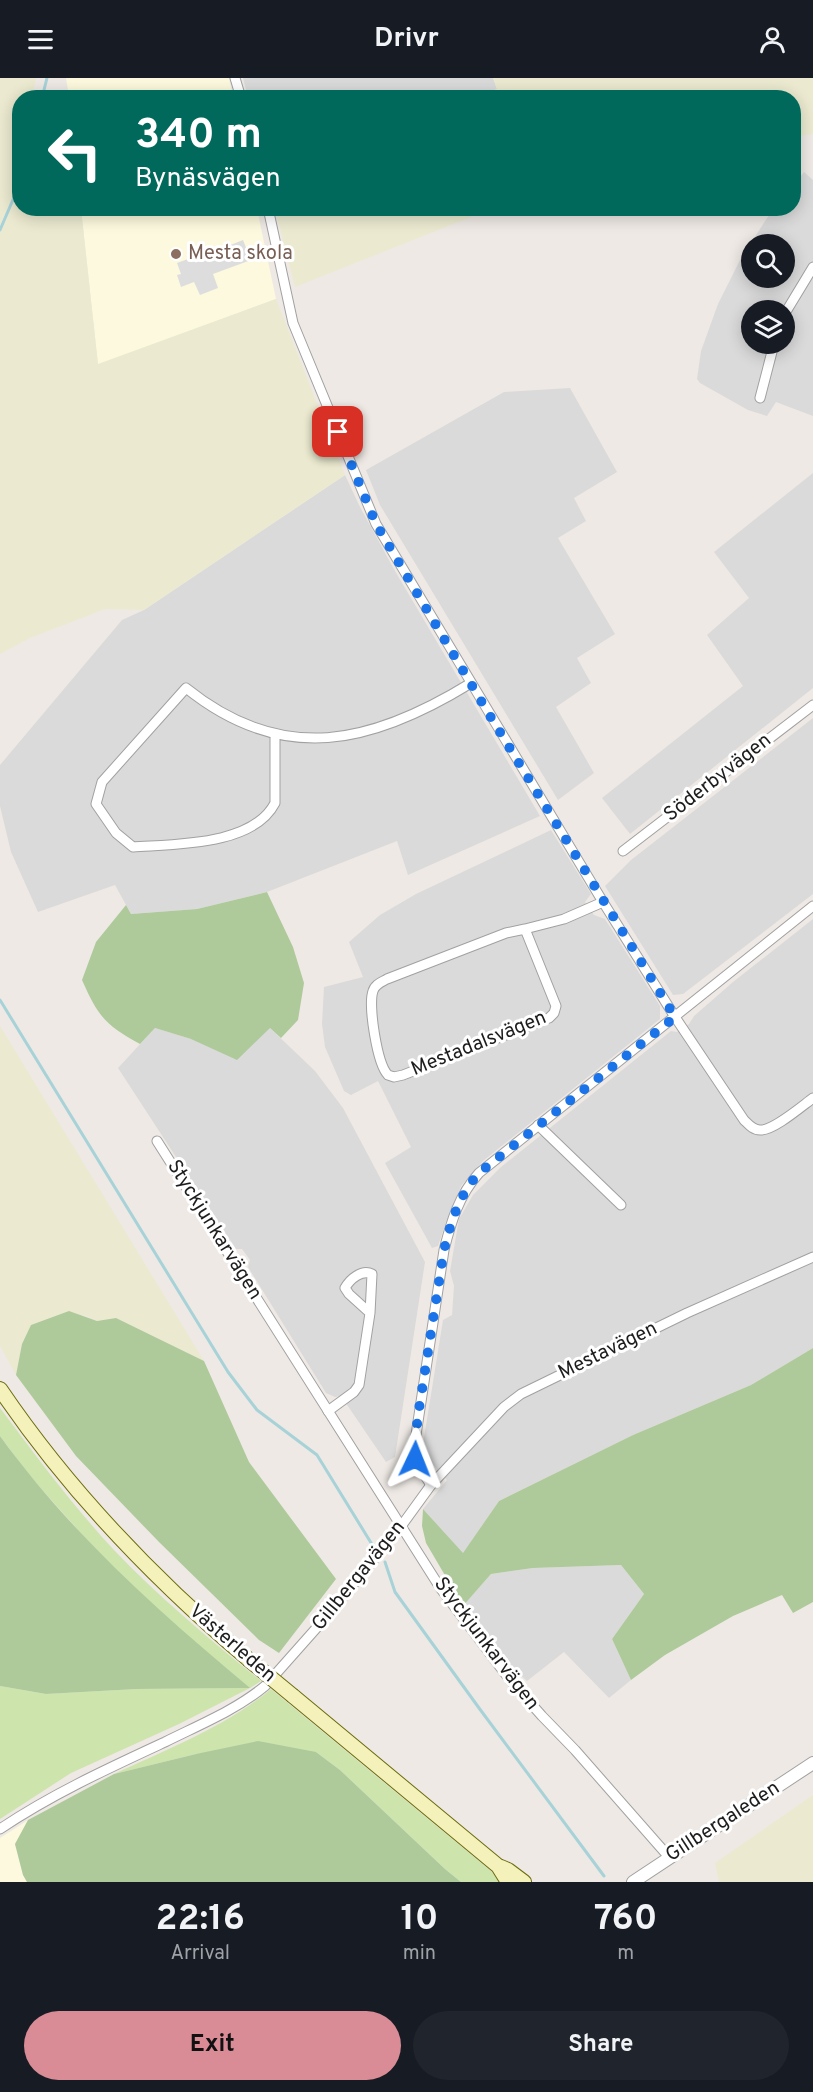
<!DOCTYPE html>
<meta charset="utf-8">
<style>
:root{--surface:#171b24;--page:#20242c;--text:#f1f3f6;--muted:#9ea1a6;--accent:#d98c96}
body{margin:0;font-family:Overpass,sans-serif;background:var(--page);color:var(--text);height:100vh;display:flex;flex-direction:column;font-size:22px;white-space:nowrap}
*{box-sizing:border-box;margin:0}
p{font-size:20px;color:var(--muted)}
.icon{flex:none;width:33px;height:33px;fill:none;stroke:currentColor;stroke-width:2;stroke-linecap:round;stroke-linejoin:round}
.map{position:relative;height:1804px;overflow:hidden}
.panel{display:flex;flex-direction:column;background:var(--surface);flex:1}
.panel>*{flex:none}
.hud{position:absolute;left:12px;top:12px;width:789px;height:126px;border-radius:24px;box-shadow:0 3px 15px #0003;background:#00695c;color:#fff;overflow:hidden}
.fabs{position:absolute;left:741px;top:156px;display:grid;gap:12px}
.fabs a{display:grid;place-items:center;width:54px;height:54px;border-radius:50%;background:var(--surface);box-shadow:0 3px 15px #0003;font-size:30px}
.pin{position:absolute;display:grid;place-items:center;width:51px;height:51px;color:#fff;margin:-26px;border-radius:12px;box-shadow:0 3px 9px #0006}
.me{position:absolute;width:66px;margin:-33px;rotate:2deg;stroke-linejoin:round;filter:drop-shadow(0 0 4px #0008)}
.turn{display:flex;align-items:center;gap:21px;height:126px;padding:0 24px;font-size:27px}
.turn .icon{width:78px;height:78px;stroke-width:2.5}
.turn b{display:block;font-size:42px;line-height:51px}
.eta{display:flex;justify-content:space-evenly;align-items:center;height:102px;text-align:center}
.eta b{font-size:36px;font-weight:700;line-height:42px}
.primary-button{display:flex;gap:12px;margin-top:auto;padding:12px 24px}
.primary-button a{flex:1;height:69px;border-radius:36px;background:var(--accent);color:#111;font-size:24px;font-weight:700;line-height:69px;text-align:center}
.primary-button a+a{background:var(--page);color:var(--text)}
header{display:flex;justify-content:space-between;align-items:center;height:78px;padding:0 24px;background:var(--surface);font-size:27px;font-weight:700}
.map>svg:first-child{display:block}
.residential{fill:#dbdada;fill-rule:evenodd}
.education{fill:#fcf9de}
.farmland{fill:#ebead0}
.grass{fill:#cee4ad}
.forest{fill:#aeca9b}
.parking{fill:#ddd}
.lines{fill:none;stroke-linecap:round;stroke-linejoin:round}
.stream{stroke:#a7d2d8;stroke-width:3}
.minor-casing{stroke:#a1a1a1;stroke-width:11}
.tertiary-casing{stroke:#a1a1a1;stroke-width:14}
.secondary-casing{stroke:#6c6c0c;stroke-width:16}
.minor{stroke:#fff;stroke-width:9}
.tertiary{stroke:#fff;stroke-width:12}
.secondary{stroke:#f5f1bb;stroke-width:14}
.secondary-bridge-casing{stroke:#6c6c0c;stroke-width:16;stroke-linecap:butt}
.secondary-bridge{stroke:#f5f1bb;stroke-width:14}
.route{stroke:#1a73e8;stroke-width:10;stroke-dasharray:0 18}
.education-dot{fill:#8d6e63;stroke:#fff;stroke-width:2}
.labels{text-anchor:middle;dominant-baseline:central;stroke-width:6;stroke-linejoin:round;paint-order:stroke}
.education-label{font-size:20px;fill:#785e54;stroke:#fff;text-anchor:start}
.street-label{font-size:20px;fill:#1d1d1d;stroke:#fff}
</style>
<header><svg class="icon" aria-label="menu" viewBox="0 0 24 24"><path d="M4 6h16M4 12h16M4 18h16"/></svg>Drivr<svg class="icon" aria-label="person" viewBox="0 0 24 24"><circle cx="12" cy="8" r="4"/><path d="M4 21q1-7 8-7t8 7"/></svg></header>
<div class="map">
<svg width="813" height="1804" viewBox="0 0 813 1804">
<rect width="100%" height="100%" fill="#eee9e4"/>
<!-- residential -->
<g class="residential">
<polygon points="243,0 493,0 497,11 476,20 248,20"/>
<path d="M 804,94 L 813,102 L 813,338 L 776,324 L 767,338 L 748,332 L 700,305 L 697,301 L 701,273 L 718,226 L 741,180 L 773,131 L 794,130 L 794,107 ZM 752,166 L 784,166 L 784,200 L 752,200 ZM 752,232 L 784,232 L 784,266 L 752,266 Z"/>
<polygon points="570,310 617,394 574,420 586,443 558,460 615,556 577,580 591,605 556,629 594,695 558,722 380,427 366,392 504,314"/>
<polygon points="813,395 813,610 630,756 602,720 743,608 707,557 749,520 714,474"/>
<polygon points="345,397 360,429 395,493 540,738 408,797 397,763 267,814 197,831 131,836 115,807 38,834 11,774 0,728 0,687 122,542 144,532"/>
<polygon points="813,640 813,816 683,916 673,917 605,808 631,782"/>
<polygon points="551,752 591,816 585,824 594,837 605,841 660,928 660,941 483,1083 461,1108 446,1144 438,1168 432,1170 385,1085 411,1069 378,1003 351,1017 344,1013 325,969 322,946 324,909 363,899 349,864 380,837 416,816"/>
<polygon points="813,841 813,1270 751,1307 633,1357 499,1423 463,1476 423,1431 447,1402 427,1380 423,1366 443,1242 452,1237 454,1208 450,1193 459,1141 473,1117 501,1089 671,953 677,954 689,946 694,938 733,904"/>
<polygon points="155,950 191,961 270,950 315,993 343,1030 425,1184 395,1379 386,1384 341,1318 335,1319 326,1315 248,1189 250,1182 242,1171 236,1171 234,1168 118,990"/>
<polygon points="621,1487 644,1516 612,1561 631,1602 609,1620 564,1574 527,1603 513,1590 463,1528 491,1496 533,1490"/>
</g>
<!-- education -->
<g class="education">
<polygon points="66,0 229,0 233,19 69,19"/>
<polygon points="81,131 257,131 276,221 98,287"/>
<polygon points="28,1742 15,1766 23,1797 27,1804 0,1804 0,1760"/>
</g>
<!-- farmland -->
<g class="farmland">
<polygon points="0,0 36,0 33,19 20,20 20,130 81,131 98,286 276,221 345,397 144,532 105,531 30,560 0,576"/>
<polygon points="493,0 813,0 813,56 794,59 794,20 476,19 497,11"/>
<polygon points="275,131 275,130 491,131 295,209"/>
<polygon points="0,948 204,1283 116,1240 97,1243 84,1237 22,1266 16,1297 0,1268"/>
<polygon points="813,1717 813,1804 719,1804 715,1785"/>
</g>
<!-- grass -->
<g class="grass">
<path d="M 0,1330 C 36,1378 73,1428 114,1472 C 159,1519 210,1562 261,1603 L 250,1610 L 179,1646 L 71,1695 L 0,1741 L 0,1608 L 46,1616 L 137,1611 L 249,1610 L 179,1551 L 105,1482 L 28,1396 L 0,1358 Z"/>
<path d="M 271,1611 L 491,1793 L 501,1804 L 461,1804 L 445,1791 L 340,1692 L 316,1674 L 196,1676 L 114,1696 C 168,1671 225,1649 271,1611 Z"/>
</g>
<!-- forest -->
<g class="forest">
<path d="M 267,814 L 293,869 L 304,905 L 298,942 L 281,960 L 270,950 L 237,982 L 191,961 L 155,950 L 140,966 C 105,947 98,938 82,902 L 96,864 L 126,827 L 131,836 L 197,831 Z"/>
<polygon points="69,1233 97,1243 116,1240 204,1283 249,1384 336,1501 279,1575 259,1562 159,1464 76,1378 16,1297 22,1266 31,1247"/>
<polygon points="813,1270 813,1524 793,1535 782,1517 733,1538 665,1577 631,1602 612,1561 644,1516 621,1487 533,1490 491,1496 463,1528 426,1465 422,1448 423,1431 463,1475 499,1423 633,1357 751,1307"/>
<path d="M 0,1358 C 71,1456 158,1533 250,1610 L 137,1611 L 46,1616 L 0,1608 Z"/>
<polygon points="258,1663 316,1674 340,1692 445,1791 461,1804 27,1804 23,1797 15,1766 28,1742 114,1696 196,1676"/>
</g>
<!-- parking -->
<polygon class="parking" points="243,162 251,182 213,196 218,210 200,217 194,204 181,209 177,197 181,196 177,185 199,177 201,181 228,170 228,168"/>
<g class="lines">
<!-- stream -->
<g class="stream">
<polyline points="42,20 47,0"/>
<polyline points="0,152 15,117 20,100"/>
<polyline points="0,922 228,1294 257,1332 317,1377 373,1468"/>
<polyline points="385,1484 395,1514 479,1630 604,1798"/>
</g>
<defs>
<g id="minor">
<polyline points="235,0 241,20"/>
<path d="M 268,130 L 293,245 L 376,446 L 603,824 L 675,939 L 744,1042 C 749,1047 753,1052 760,1052 C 773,1053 802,1028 813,1020"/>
<polyline points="784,237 813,189"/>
<polyline points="760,320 774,266"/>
<path d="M 275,656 L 275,725 C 253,768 174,766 133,769 L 116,755 L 96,726 L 102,704 L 186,610 C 283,688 372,666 471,605"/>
<polyline points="623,773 813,627"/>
<path d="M 525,851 L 506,855 L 387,901 C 382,904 375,906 373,913 C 368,927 377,986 388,997 L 394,999 L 403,997 L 549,940 L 554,935 L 556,928 L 525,851 L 564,841 L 603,824"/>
<polyline points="538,1047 621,1127"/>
<polyline points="157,1063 441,1511 510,1602 542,1638 575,1672 669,1779"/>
<path d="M 328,1333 L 354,1314 L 359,1307 L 370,1235 L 372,1196 C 362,1191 350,1201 345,1210 L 349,1216 L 370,1235"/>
<path d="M 431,1407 L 419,1389 L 414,1370 L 444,1172 C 451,1144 459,1117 479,1095 L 813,828"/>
<path d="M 0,1751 C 52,1716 109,1690 165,1664 C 199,1647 236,1632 265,1608 L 328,1537 L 402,1447 L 431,1407 L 504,1329 L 521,1316 L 687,1235 L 813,1179"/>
</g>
<polyline id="tertiary" points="633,1804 813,1685"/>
<g id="secondary">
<path d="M 0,1311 C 69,1413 155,1502 248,1581"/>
<polyline points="293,1618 498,1788 508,1804"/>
<polyline points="501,1789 508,1792 524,1804"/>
</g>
</defs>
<!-- minor casing -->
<use href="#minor" class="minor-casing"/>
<!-- tertiary casing -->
<use href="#tertiary" class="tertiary-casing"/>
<!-- secondary casing -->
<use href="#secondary" class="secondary-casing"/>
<!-- minor -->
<use href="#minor" class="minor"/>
<!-- tertiary -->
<use href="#tertiary" class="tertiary"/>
<!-- secondary -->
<use href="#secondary" class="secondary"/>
<defs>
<polyline id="secondary-bridge" points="248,1581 293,1618"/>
</defs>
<!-- secondary-bridge casing -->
<use href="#secondary-bridge" class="secondary-bridge-casing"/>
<!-- secondary-bridge -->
<use href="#secondary-bridge" class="secondary-bridge"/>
</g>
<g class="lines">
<!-- route -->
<path class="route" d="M 338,354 L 376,446 L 487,633 L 675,939 L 479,1095 C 459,1117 451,1144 444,1172 L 419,1331 L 414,1370 L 415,1381"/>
</g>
<!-- markers -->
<circle class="education-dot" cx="176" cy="176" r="6"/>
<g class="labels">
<!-- education labels -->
<g class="education-label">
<text x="188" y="176">Mesta skola</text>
</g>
<!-- street labels -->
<g class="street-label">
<text transform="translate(718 700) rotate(-38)">Söderbyvägen</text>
<text transform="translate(479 966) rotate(-22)">Mestadalsvägen</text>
<text transform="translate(214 1152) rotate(58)">Styckjunkarvägen</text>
<text transform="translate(608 1273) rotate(-26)">Mestavägen</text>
<text transform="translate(359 1498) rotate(-51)">Gillbergavägen</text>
<text transform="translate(232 1566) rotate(41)">Västerleden</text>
<text transform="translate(486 1566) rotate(53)">Styckjunkarvägen</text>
<text transform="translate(723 1744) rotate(-33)">Gillbergaleden</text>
</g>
</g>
</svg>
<div class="fabs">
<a><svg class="icon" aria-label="search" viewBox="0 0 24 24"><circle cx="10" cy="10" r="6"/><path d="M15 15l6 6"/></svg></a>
<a><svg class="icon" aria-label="layers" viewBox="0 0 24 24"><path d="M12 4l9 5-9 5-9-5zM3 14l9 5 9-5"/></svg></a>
</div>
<div class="pin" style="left:338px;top:354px;background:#d93025"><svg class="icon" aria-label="arrive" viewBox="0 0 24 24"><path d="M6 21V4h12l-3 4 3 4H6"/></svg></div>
<svg class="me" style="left:415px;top:1381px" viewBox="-20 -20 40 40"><path d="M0-17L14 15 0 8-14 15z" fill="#1a73e8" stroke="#fff" stroke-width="4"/></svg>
<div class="hud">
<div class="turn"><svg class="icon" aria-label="left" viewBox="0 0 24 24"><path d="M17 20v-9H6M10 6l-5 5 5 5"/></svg><div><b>340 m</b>Bynäsvägen</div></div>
</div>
</div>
<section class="panel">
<div class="eta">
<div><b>22:16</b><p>Arrival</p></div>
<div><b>10</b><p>min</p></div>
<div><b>760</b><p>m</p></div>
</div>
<div class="primary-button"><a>Exit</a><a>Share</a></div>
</section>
